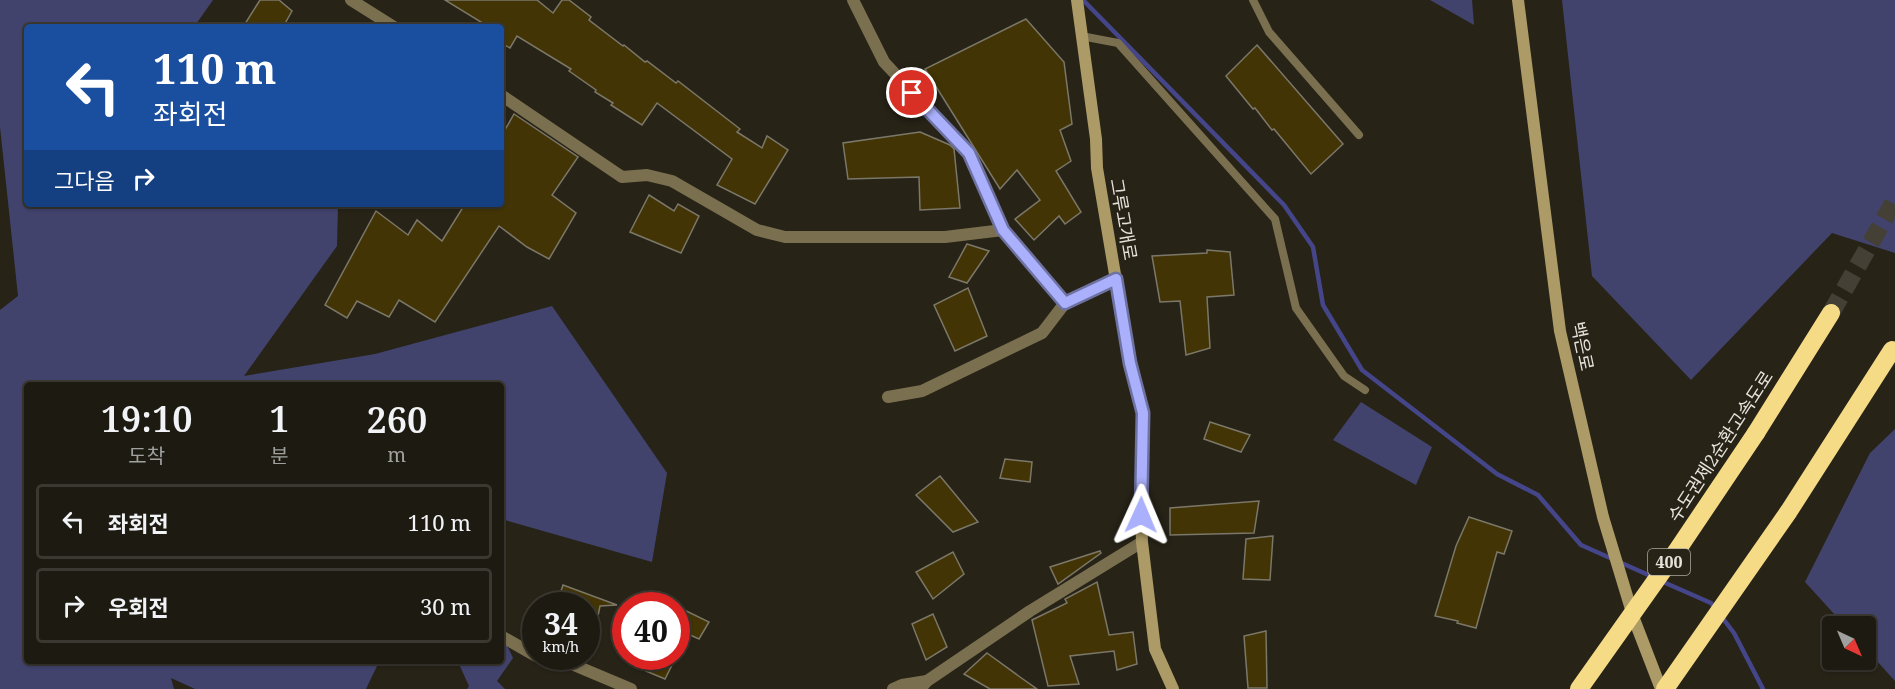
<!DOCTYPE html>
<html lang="ko">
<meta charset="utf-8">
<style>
:root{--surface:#1d1a11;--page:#25231a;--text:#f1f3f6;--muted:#a0a19f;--line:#3b3831}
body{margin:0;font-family:"Noto Serif","Noto Sans KR",serif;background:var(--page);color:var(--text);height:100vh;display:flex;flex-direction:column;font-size:22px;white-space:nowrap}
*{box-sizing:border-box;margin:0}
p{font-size:20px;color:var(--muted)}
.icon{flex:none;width:33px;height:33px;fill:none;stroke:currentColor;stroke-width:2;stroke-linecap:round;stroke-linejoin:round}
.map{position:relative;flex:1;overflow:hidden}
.sheet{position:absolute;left:24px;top:382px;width:480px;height:282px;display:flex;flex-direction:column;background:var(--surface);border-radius:6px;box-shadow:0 2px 4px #0004,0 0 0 2px var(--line)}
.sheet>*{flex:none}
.guide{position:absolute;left:24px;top:24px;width:480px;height:183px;border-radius:6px;box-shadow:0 2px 4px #0004,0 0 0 2px var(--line);background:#1a4fa0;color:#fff;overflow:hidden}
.needle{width:39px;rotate:136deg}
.tools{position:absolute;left:1822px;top:616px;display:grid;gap:12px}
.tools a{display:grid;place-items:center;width:54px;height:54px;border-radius:6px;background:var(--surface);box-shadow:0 2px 4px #0004,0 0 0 2px var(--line);font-size:30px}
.speed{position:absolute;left:522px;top:592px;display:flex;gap:12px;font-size:30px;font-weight:700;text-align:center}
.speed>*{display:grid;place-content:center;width:78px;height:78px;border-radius:50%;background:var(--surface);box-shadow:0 2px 4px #0004,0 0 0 2px var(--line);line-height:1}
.speed small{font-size:15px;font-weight:400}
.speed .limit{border:9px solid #d22;background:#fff;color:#111}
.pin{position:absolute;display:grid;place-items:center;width:51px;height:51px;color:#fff;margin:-26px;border:3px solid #fff;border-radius:50%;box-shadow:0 2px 6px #0007}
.me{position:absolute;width:66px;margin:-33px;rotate:1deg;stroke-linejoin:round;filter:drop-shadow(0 0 4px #0008)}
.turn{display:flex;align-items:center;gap:21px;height:126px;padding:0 30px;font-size:27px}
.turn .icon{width:78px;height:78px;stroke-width:2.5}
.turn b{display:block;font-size:42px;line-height:51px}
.then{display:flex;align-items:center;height:57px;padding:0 30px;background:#0003;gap:12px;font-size:22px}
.eta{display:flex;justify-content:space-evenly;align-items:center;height:102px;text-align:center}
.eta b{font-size:36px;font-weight:600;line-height:42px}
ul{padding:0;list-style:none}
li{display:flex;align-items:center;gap:18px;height:75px;margin:0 12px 9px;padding:0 18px;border:3px solid var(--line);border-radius:6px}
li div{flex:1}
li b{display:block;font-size:22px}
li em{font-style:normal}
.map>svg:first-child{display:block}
.green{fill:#41436d}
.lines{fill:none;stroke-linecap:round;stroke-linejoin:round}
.stream{stroke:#454689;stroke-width:4.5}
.building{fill:#423404;stroke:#7b7769;stroke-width:1.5}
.highway-tunnel{stroke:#444035;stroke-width:18;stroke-dasharray:18 9;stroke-linecap:butt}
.lane{stroke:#7a6f4f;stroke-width:8}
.street{stroke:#7a6f4f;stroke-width:12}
.secondary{stroke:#ac9b66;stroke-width:12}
.highway{stroke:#f6db87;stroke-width:18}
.highway-bridge{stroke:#f6db87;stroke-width:18}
.route-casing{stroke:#6e72a3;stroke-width:15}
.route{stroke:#aab0fb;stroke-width:10}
.labels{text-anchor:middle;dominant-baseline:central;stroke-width:4.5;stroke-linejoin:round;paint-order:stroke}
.shield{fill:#272317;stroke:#ada9a1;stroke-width:1.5}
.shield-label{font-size:16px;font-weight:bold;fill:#e6e3dc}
.street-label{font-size:18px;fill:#e6e3dc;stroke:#272317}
</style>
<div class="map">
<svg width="1895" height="689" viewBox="0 0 1895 689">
<rect width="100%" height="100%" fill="#272317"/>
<!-- green -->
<g class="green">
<polygon points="0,0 213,0 194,27 27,27 27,204 338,204 337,246 244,376 375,354 552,306 667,473 652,562 501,519 501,386 27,386 27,662 369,662 377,666 366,689 195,689 171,678 174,689 0,689 0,310 18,296 0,127"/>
<polygon points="1430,0 1472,0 1474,25"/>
<polygon points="1562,0 1895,0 1895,253 1832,233 1691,380 1592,276"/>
<polygon points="1361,402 1432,447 1416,485 1333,440"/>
<polygon points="1895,429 1895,681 1866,649 1866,627 1846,627 1805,582 1870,453"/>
<polygon points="501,641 507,645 513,658 497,681 505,689 467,689 469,686 458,662 501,662"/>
</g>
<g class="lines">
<!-- stream -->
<g class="stream">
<polyline points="1083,0 1284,205 1313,247 1323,305 1362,370 1497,474 1538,495 1581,545 1653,577"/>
<polyline points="1661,581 1711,603 1716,610"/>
<polyline points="1721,616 1734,633 1763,689"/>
</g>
</g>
<!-- building -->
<g class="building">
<polygon points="260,0 279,0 292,11 283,27 243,27"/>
<polygon points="445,0 537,0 553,13 562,0 569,0 591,17 589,20 623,46 624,45 645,62 647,61 676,83 678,81 740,129 737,132 762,148 767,136 788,150 755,204 717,185 732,159 657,103 642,125 611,105 613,103 595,92 596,90 569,71 571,69 517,36 510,48 501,43 501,27 489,27"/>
<polygon points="1026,19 1064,62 1072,124 1060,130 1071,161 1056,171 1081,212 1065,224 1059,216 1034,240 1015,219 1040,200 1017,170 1000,189 925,69"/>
<polygon points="1257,45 1343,144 1311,174 1274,129 1272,130 1255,108 1253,109 1226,76"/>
<polygon points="514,114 578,157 552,195 576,213 549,259 527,247 499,226 435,322 399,300 389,317 357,301 347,318 325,305 376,211 408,235 417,220 442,241 465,204 501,204 501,137"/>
<polygon points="920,132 950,145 954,149 960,208 920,210 919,177 848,179 843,143"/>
<polygon points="649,195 674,211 678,204 699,216 681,253 630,232"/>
<polygon points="967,244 989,251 967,283 949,277"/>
<polygon points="1207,250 1230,252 1234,295 1207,297 1210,348 1186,355 1180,301 1160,302 1152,256 1207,253"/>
<polygon points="968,288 987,336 955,351 934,305"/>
<polygon points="1210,422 1250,435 1241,452 1204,439"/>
<polygon points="1005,459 1032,462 1030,482 1000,478"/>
<polygon points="940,476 978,522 953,532 916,495"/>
<polygon points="1259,501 1254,533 1170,535 1170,508"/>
<polygon points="1469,517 1512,531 1504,554 1497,552 1476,628 1457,623 1458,621 1435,616 1456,546"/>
<polygon points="1273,536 1270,580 1243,579 1246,539"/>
<polygon points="1100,551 1101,553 1058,584 1050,567"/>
<polygon points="953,552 964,574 933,599 916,572"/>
<polygon points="1097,582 1109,635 1133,632 1137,664 1117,670 1114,651 1070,656 1079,684 1048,686 1032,620 1067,603 1065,599"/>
<polygon points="563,585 617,605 600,606 592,645 586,645 586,606 556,606"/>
<polygon points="676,606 709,622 699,639 688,634 676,657"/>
<polygon points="933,614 947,647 926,660 912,624"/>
<polygon points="1266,631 1267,688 1248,688 1244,636"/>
<polygon points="987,653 1020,677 1037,689 990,689 964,674"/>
<polygon points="652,657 676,657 665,679 646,671"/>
</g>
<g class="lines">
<!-- highway-tunnel -->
<polyline class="highway-tunnel" points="1831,313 1895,200"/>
<!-- lane -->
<g class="lane">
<polyline points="1253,0 1269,32 1359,135"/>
<polyline points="1081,36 1118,43 1275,219 1296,308 1344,376 1365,390"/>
</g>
<!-- street -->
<g class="street">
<polyline points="351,0 394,27"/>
<polyline points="853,0 884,62 969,153 1003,230 1065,303"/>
<polyline points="501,95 622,177 647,175 672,181 757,230 785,237 945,237 1003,230"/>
<polyline points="888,397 922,391 1042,333 1065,303 1117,278"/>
<polyline points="501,636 536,656"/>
<polyline points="555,657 631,689"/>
<polyline points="893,689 902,685 927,681"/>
<polyline points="920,689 927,681 1030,611 1142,542"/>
</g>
<!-- secondary -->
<g class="secondary">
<polyline points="1077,0 1096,139 1097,168 1130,363 1143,413 1141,515 1142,542 1155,649 1173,689"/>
<polyline points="1518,0 1560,331 1603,517 1634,619 1661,689"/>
</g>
<!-- highway -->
<g class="highway">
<polyline points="1756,433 1831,313"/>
<polyline points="1665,689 1789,511 1892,350"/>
</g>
<!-- highway-bridge -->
<polyline class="highway-bridge" points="1579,689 1676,552 1756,433"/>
</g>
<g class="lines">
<defs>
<polyline id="route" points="912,93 969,153 1003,230 1065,303 1116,279 1130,363 1143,413 1141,515"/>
</defs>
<!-- route casing -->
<use href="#route" class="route-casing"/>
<!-- route -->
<use href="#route" class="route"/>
</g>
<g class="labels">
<!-- shield labels -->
<rect class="shield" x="1648" y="549" width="42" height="26" rx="4.5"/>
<g class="shield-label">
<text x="1669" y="562">400</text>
</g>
<!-- street labels -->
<g class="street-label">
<text transform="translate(1124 219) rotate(80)">그루고개로</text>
<text transform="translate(1583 346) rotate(78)">백은로</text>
<text transform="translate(1720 446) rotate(-57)">수도권제2순환고속도로</text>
</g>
</g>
</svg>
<div class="tools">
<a><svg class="needle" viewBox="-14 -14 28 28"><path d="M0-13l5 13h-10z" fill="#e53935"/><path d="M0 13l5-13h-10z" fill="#a0a19f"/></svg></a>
</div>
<div class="speed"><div>34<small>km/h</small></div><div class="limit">40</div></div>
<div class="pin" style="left:912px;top:93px;background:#d93025"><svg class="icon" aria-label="arrive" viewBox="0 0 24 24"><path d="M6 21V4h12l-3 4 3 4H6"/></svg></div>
<svg class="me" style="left:1141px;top:515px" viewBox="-20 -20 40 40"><path d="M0-17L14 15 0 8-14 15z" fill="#aab0fb" stroke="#fff" stroke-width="4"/></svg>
<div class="guide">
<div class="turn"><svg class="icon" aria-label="left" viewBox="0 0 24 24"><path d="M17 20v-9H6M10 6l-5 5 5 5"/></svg><div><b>110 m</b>좌회전</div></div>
<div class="then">그다음<svg class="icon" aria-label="right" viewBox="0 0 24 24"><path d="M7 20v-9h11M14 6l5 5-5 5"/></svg></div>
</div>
<section class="sheet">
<div class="eta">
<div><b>19:10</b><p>도착</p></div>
<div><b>1</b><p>분</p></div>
<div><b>260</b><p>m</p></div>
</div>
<ul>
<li><svg class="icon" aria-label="left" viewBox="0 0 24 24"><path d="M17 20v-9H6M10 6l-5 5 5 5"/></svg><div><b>좌회전</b></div><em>110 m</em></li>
<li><svg class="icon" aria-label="right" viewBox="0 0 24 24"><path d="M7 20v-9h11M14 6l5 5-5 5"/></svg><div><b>우회전</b></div><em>30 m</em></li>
</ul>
</section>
</div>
